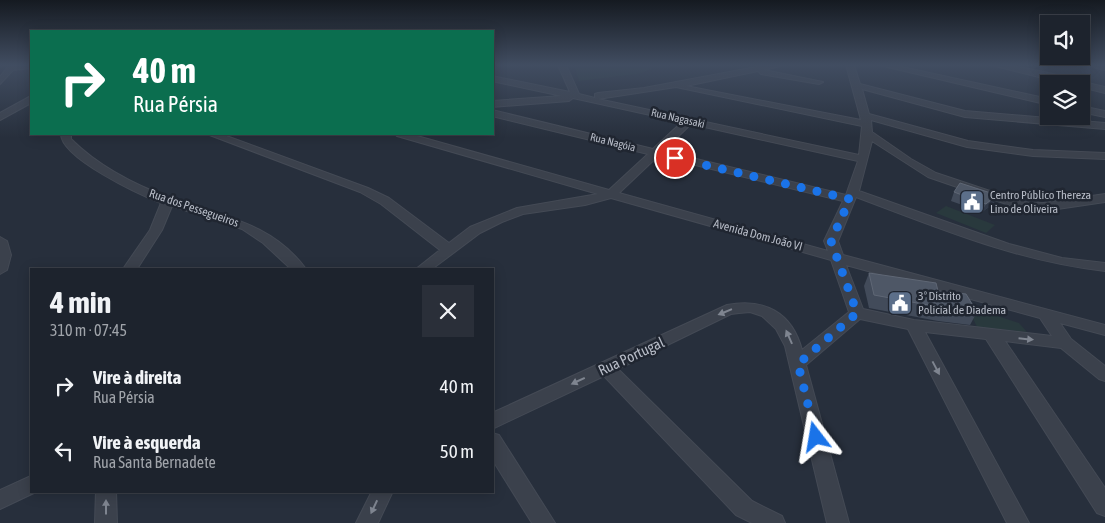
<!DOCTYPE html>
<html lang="pt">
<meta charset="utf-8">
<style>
:root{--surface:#1d232d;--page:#2a2f39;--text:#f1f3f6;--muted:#a0a4aa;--line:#3b4049}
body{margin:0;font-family:"Asap Condensed",sans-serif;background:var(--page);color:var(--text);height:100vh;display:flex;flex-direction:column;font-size:19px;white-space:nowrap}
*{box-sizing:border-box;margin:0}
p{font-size:16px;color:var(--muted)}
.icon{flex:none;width:28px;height:28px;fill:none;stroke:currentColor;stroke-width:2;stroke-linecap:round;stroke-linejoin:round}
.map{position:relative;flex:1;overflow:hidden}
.panel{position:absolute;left:30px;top:268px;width:464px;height:225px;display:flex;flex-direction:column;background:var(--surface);border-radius:0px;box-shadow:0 2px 12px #0003,0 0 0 1px var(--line)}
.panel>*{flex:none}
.hud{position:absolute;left:30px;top:30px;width:464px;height:105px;border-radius:0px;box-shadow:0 2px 12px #0003,0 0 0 1px var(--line);background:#0b6e4f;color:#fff;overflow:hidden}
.controls{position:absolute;left:1040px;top:15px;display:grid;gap:10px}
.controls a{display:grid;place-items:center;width:50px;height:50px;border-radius:0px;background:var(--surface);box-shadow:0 2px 12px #0003,0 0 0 1px var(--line);font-size:25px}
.pin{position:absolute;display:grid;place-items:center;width:42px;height:42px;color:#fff;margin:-21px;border:2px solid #fff;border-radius:50%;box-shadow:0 1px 5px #0007}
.me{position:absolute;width:55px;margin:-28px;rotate:346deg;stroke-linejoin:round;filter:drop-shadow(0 0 4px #0008)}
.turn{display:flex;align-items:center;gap:18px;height:105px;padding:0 20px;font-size:22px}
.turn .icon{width:65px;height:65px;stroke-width:2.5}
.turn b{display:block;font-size:35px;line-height:42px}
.round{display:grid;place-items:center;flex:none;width:52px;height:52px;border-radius:0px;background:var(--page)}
.headline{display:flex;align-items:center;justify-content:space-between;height:85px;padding:0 20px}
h1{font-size:30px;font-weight:700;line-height:38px}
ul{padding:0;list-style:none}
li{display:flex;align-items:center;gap:15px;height:65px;padding:0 20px}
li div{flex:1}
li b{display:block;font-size:19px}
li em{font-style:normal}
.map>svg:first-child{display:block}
.green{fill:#29393d}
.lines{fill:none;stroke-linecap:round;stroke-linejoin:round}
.minor-casing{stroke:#444a55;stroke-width:2}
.minor{fill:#3b414c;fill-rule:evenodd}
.wall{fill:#424b5a}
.shaded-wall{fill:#323a49}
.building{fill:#4e5766;stroke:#5f6775}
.oneway{fill:#7f8590}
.route{stroke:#1a73e8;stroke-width:9;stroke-dasharray:0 16.2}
.labels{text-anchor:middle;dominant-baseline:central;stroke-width:5;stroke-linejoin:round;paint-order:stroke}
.far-street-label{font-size:11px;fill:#b7bcc7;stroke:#202631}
.poi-label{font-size:12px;fill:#b7bcc7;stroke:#202631;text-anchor:start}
.street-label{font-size:12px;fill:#b7bcc7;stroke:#202631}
.near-street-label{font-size:15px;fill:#b7bcc7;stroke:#202631}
</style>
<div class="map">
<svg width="1105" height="523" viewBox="0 0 1105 523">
<rect width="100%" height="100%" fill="#272f3c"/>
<!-- green -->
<g class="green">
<polygon points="574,65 664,65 637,74 579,81"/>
<polygon points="946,206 995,225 986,233 936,213"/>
<polygon points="967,306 1019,323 1027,332 977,327"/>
</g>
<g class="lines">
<defs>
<g id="minor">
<polygon points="9,65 31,65 31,68 13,70 0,84 0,77"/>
<path d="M 558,65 L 566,65 L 579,94 L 595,98 L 595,94 L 598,93 L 644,88 L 767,65 L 784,65 L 764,70 L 823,82 L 819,84 L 761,74 L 758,71 L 686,86 L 861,120 L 846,65 L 854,65 L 860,84 L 965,111 L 1105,123 L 1105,129 L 965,117 L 862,89 L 869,114 L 968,141 L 1033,150 L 1105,153 L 1105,159 L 1033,156 L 967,147 L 871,120 L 872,132 L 911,159 L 936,173 L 1023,202 L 1044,203 L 1105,194 L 1105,202 L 1044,211 L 1018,208 L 928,177 L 872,141 L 859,191 L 1009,244 L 1062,258 L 1105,263 L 1105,271 C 1016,261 939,228 856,197 L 838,241 L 843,255 L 1105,325 L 1105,335 L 1060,323 L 1071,339 L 1105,366 L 1105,381 L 1099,379 L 1061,348 L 1005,341 L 1105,488 L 1105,516 L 1097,513 L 986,339 L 925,332 L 1029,523 L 1007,523 L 908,329 L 860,319 L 806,365 L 849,523 L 827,523 L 785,346 L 776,329 L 762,316 L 750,312 L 739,313 L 731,314 L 618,369 L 752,501 L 782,516 L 785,523 L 752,523 L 736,515 L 604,376 L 492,429 L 492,413 L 727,305 C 764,298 792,312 802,350 L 849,312 L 831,260 L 611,198 L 585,205 L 523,214 L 502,222 L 480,233 L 432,269 L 416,269 L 440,250 L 381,204 L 360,192 L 207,134 L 221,134 L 368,188 L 389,198 L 449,243 L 470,227 L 517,208 L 598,194 L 397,136 L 395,134 L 410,134 L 609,190 L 648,154 L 492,116 L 492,110 L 653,149 L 682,122 L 573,98 L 569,101 L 492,107 L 492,101 L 562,96 L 492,81 L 492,76 L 570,92 ZM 676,87 L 862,126 L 859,155 L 598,99 ZM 691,124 L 858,161 L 846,195 L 663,151 ZM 658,156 L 843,201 L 824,241 L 828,251 L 619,193 ZM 846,265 L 1040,318 L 1052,336 L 914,320 L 863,309 Z"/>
<polygon points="879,65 893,65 1049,99 1049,105"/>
<path d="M 991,65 C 1021,64 1074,80 1105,87 L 1105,93 L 1081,87 L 1081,84 L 1067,84 Z"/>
<polygon points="1091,65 1105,66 1105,70 1092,67"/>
<polygon points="31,96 31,103 0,120 0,113"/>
<polygon points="1081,106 1105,111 1105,117 1081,112"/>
<path d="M 61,134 L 71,134 L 71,139 C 98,166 137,186 173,199 C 223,217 271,222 306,269 L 291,269 L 263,243 L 242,229 L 172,206 L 162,230 L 137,269 L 123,269 L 150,230 L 161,203 C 140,195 61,158 61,134 Z"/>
<polygon points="0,237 7,241 11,255 7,270 0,274"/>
<polygon points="492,433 499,435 555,523 532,523 492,459"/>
<polygon points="31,476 31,491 38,491 0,509 0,490"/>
<polygon points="96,491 116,491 117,523 95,523"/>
<polygon points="372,491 393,491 378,523 356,523"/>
</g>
</defs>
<!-- minor casing -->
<use href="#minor" class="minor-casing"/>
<!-- minor -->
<use href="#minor" class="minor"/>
</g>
<!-- wall -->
<g class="wall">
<polygon points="954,192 997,195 993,204 982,212 951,201"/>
<polygon points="869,273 977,312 970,325 938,321 869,308 864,286"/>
</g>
<!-- shaded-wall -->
<polygon class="shaded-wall" points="997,195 993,204 982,212 986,204"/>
<!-- building -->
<g class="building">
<polygon points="960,183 997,195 986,204 954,192"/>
<polygon points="869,273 936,283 938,291 966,294 977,312 944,308 874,295"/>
</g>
<!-- one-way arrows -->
<defs><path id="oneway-solid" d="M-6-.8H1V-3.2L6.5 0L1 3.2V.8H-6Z" transform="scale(1.25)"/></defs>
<g class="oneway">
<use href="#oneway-solid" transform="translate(725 312) rotate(158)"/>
<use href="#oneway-solid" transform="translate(789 337) rotate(-114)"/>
<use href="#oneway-solid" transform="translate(1026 339) rotate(6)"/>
<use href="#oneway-solid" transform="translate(936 368) rotate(62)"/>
<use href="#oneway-solid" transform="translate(578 381) rotate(155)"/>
<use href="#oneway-solid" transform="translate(106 507) rotate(-90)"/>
<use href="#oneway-solid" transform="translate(374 507) rotate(115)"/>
</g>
<!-- sky -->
<linearGradient id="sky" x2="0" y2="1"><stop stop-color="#151a21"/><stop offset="0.47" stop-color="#414d61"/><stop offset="1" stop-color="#414d61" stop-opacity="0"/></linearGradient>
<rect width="1105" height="138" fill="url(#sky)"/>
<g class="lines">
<!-- route -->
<polyline class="route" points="675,158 850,199 831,241 857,313 798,364 816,437"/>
</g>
<!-- icons -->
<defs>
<symbol id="civic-square" viewBox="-11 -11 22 22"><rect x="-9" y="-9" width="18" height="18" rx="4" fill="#5c6f8a" stroke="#202631"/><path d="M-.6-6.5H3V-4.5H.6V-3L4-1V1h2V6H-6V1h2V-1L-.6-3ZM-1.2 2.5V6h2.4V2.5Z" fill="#fff"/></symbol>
</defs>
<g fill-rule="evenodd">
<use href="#civic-square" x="958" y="188" width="28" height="28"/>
<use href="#civic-square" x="886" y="289" width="28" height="28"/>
</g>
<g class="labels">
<!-- far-street labels -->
<g class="far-street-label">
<text transform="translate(678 118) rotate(13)">Rua Nagasaki</text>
<text transform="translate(613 142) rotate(14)">Rua Nagóia</text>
</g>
<!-- poi labels -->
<g class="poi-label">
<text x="990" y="195">Centro Público Thereza<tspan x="990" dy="14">Lino de Oliveira</tspan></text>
<text x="918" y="296">3º Distrito<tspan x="918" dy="14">Policial de Diadema</tspan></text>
</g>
<!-- street labels -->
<g class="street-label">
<text transform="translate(194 208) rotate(19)">Rua dos Pessegueiros</text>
<text transform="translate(758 235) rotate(15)">Avenida Dom João VI</text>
</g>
<!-- near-street labels -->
<g class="near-street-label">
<text transform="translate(631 356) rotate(-25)">Rua Portugal</text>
</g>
</g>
</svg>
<div class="controls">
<a><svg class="icon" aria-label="sound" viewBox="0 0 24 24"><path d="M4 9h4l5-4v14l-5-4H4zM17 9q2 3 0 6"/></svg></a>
<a><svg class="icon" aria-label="layers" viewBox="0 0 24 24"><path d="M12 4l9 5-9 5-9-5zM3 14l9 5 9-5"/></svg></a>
</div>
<div class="pin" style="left:675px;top:158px;background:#d93025"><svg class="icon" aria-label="arrive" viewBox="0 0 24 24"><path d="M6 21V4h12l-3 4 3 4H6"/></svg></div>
<svg class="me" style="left:816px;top:437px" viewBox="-20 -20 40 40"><path d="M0-17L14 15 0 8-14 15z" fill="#1a73e8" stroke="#fff" stroke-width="4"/></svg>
<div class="hud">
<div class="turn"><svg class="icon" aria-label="right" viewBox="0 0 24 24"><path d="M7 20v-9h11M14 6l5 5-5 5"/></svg><div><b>40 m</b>Rua Pérsia</div></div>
</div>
<section class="panel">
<div class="headline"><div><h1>4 min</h1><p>310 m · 07:45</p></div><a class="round"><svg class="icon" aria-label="close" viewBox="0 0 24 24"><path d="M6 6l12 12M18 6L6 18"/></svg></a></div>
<ul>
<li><svg class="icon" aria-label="right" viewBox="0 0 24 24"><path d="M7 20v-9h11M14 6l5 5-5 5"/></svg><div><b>Vire à direita</b><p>Rua Pérsia</p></div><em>40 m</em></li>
<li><svg class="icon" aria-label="left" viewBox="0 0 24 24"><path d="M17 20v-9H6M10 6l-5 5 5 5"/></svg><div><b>Vire à esquerda</b><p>Rua Santa Bernadete</p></div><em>50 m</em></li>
</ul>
</section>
</div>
